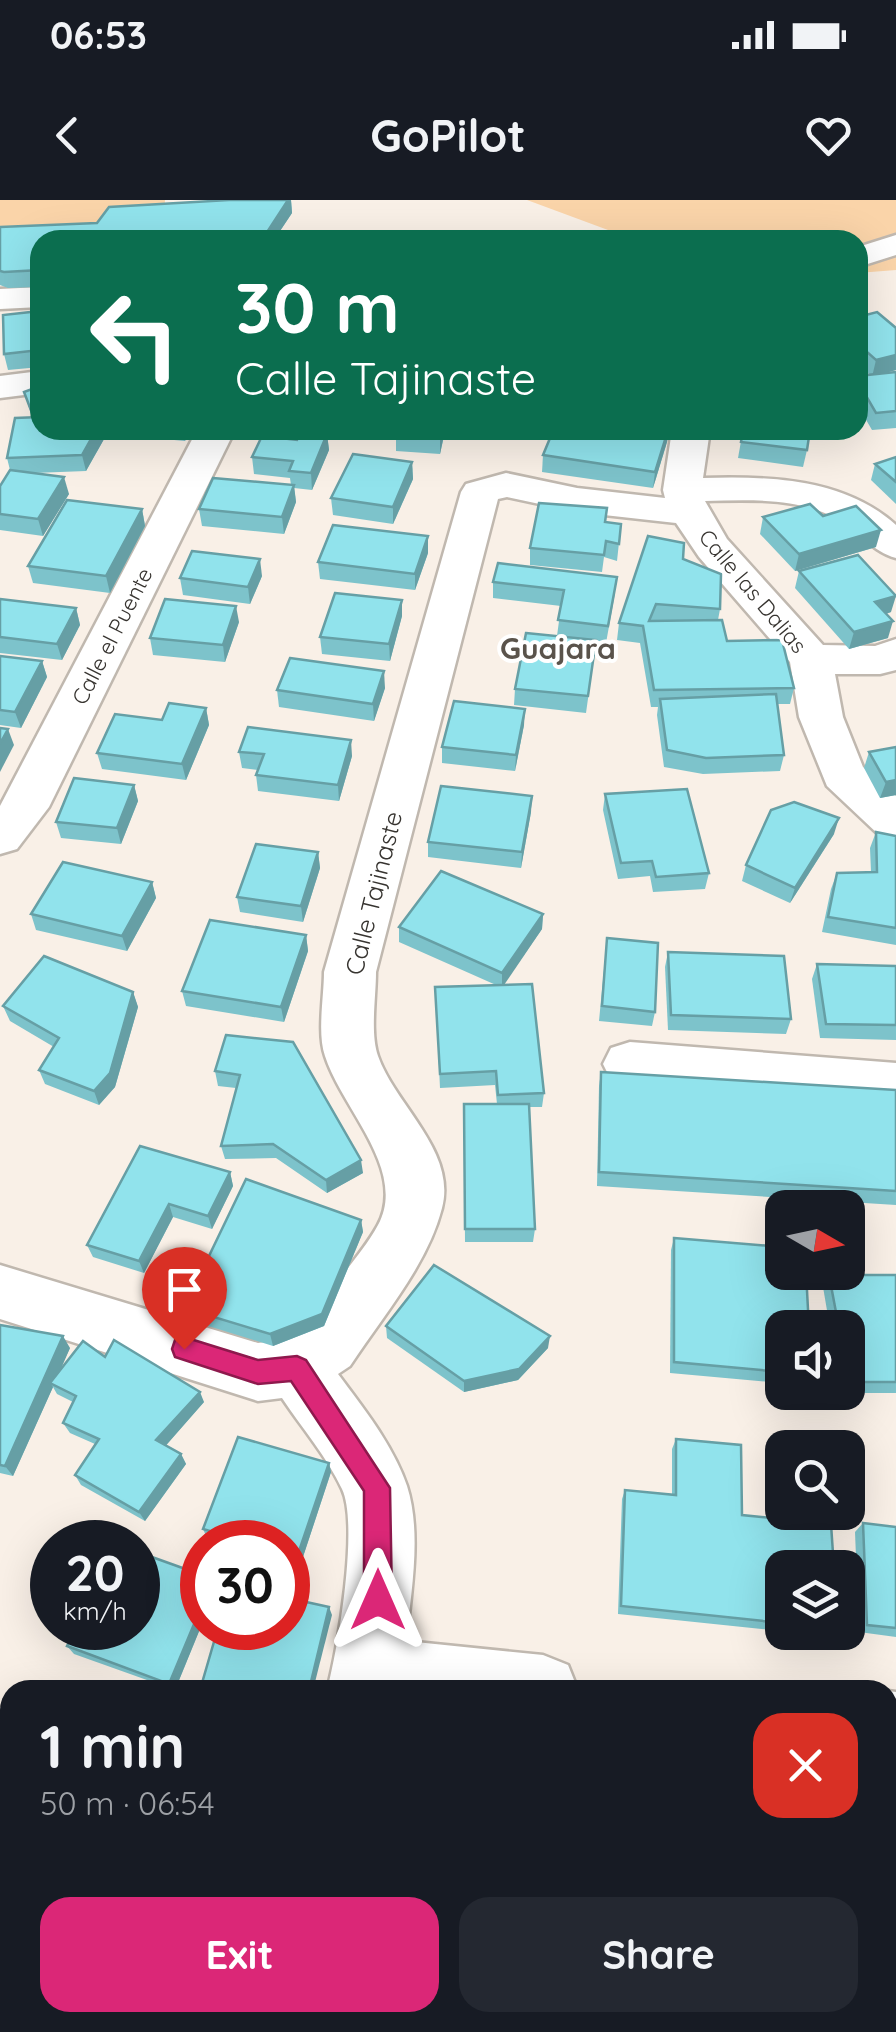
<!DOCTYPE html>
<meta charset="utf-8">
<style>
:root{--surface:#171b24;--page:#242831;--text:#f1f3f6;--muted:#9ea1a6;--accent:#db2777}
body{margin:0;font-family:Quicksand,sans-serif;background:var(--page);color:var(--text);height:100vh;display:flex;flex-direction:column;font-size:38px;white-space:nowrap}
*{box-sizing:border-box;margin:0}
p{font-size:32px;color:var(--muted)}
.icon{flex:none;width:55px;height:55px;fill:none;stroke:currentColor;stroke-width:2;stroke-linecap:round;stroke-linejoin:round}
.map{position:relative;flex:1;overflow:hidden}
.sheet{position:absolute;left:0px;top:1480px;width:898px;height:352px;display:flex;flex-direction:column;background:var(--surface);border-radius:30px 30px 0 0;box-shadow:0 10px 40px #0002}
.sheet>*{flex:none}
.guide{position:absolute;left:30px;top:30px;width:838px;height:210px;border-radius:30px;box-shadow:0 10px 40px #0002;background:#0b6e4f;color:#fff;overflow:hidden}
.needle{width:65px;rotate:99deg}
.buttons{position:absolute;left:765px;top:990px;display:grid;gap:20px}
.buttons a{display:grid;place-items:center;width:100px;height:100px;border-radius:20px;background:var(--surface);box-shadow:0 10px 40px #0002;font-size:50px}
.speed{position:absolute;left:30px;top:1320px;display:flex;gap:20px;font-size:50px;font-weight:700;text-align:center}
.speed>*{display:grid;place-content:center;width:130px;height:130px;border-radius:50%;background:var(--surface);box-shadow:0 10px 40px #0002;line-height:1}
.speed small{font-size:25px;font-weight:400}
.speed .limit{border:15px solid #d22;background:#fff;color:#111}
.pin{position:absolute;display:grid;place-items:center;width:85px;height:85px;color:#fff;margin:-102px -42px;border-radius:50% 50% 50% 0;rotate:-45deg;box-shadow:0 0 10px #0007}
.pin .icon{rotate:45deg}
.me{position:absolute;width:110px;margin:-55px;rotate:0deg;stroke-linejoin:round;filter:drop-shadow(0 0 8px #0008)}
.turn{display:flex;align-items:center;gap:35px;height:210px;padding:0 40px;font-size:45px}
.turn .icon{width:130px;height:130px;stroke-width:2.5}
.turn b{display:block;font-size:70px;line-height:85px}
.round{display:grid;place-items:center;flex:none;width:105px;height:105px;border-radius:30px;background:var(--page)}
.summary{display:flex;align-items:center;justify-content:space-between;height:170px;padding:0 40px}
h1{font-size:60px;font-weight:700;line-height:75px}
.button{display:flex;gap:20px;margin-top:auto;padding:20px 40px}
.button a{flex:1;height:115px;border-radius:30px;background:var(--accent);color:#fff;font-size:40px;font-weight:700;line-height:115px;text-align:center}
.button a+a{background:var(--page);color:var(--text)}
.status{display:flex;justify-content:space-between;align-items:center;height:70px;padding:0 50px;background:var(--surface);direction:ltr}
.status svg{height:28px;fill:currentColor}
header{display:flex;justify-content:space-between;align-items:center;height:130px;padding:0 40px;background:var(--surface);font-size:45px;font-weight:700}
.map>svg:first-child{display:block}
.green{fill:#fad4a9}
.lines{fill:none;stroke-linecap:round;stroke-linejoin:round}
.minor-casing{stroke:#c0b8af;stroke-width:5}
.minor{fill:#fff;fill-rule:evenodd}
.wall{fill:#7dc3cb}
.shaded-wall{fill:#669fa5}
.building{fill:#91e3ec;stroke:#669fa5;stroke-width:2.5}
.route{fill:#db2777;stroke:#8e194d;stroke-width:2.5}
.labels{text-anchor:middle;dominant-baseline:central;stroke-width:8;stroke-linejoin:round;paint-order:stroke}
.far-street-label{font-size:22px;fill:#373430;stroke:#fff}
.street-label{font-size:25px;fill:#373430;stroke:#fff}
.far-district-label{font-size:30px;font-weight:bold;fill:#5a534b;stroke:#fff}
</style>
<div class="status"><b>06:53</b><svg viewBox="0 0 49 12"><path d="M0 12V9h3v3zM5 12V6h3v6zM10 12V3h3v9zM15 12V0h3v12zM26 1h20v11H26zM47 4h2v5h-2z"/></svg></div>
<header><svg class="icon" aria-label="back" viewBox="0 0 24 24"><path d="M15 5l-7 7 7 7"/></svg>GoPilot<svg class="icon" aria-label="heart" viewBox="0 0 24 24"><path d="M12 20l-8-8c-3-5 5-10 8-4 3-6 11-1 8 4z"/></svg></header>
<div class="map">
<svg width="896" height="1832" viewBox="0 0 896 1832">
<rect width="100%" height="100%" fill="#f9f0e7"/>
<!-- green -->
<g class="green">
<polygon points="0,0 165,0 164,14 40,40 0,43"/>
<polygon points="527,0 896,0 896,70 858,73 858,40 635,40"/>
</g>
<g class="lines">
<defs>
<g id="minor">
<polygon points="896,35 896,55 858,67 858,47"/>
<polygon points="40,87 40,107 0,109 0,89"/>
<polygon points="40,171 40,193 0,198 0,176"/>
<polygon points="197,230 235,230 49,607 17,649 0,654 0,606"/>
<path d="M 672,230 L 710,230 L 703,278 C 769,276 844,278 896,325 L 896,358 C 873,352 858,331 837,319 C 798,297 749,300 705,301 L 727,339 L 823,445 L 875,446 L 896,439 L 896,470 L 880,474 L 835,474 L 843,517 L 863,567 L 896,596 L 896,640 L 879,635 L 827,586 L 799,517 L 790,462 L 699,357 L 676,323 L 577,312 L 507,297 L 498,299 L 376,772 C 376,797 370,833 378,856 C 395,905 457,951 442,1008 C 427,1066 382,1117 350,1166 L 338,1174 C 364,1209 393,1245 407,1286 C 422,1333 411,1393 406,1441 L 543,1455 L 568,1465 L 578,1490 L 327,1490 C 338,1450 359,1325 342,1289 C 327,1257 302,1228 282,1198 L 258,1201 L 0,1119 L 0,1065 L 258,1143 C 302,1139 309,1122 334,1087 C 348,1067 366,1047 378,1025 C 408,970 342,909 325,856 C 317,833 324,797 324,772 L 461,292 L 466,284 L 506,273 L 577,288 L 665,298 L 663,290 Z"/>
<polygon points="630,842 896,863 896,907 630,886 611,880 603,864 611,848"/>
<polygon points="888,1491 896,1492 896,1562 888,1561"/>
<polygon points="0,1507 10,1511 10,1583 0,1579"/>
</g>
</defs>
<!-- minor casing -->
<use href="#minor" class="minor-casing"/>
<!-- minor -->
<use href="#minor" class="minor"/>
</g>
<!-- wall -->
<g class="wall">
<polygon points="229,0 291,0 292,13 274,40 40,40 40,87 8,88 0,85 0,27 97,23"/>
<polygon points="40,111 40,167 8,170 4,154"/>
<polygon points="858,117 896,128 896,170 883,173 896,172 896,228 872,230 858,206 858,176 870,175 858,164"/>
<polygon points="24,192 108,232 86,271 34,273 69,294 43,336 0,330 0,286 10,270 7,258 32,217"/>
<polygon points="119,230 189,230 185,241 120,235"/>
<polygon points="396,230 464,230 463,233 445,232 440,254 396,251"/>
<polygon points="669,230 667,242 653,288 542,272 543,255 579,235"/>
<polygon points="743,230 807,250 803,267 738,258"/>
<polygon points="327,234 329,250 312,290 294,288 296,302 284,334 202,326 199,309 291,285 290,278 254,274 252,257 297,240"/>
<polygon points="896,257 896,304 871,280 875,264"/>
<polygon points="412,262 413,279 393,324 333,315 331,298"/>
<polygon points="142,309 145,326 110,393 33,383 28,366"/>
<polygon points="823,316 876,347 795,371 760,334 763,317"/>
<polygon points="605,322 621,324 617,361 604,357 602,372 530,365 530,348"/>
<polygon points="428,353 415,390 320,379 318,362"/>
<polygon points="683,359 720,409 718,420 727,441 794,488 790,504 777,504 784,555 780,571 703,574 664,567 657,515 658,507 651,507 640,443 617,440 619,423"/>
<polygon points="799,371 891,412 886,414 888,438 849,449 795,388"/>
<polygon points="262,376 250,404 183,395 180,378"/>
<polygon points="493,382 615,393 606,443 596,441 586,513 514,505 515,489 557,436 561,406 493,398"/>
<polygon points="0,400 76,408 80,425 62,460 0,453"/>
<polygon points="402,400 402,416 390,461 322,454 320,437"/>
<polygon points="239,422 225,462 153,455 150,438"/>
<polygon points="0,456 42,461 47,477 21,528 0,525"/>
<polygon points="385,488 374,521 279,507 277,490"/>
<polygon points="206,508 209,525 186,580 102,569 97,553 162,520"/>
<polygon points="524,525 515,571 442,563 442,547"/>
<polygon points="896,547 896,595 880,598 864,568 869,552"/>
<polygon points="239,552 352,556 339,601 258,591 256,575 258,570 242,568"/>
<polygon points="134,585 138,601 121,644 61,638 56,622"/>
<polygon points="605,594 709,673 705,689 653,692 650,676 618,679 603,610"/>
<polygon points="531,612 521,668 428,657 428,642"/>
<polygon points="876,632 896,636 896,745 822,732 831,689 837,673 871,672 870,648"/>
<polygon points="834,634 790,703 742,681 746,665"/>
<polygon points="318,652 320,668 303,722 240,712 237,697"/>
<polygon points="152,682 156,698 127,751 36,730 31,714"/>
<polygon points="543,714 542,729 503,785 544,893 542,907 529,907 535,1029 533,1042 465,1042 464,904 497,904 495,885 440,888 436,802 496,785 399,742 399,727"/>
<polygon points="306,735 308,751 284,822 186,806 182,791"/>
<polygon points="607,738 655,812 652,826 599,821"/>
<polygon points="668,752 791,819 786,834 668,830 665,767"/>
<polygon points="817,764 896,766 896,840 820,838 812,779"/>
<polygon points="133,792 138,807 115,887 99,905 45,884 39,870 54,847 10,821 3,806"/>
<polygon points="293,842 363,973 327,993 276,958 225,959 221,946 236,888 218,886 215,871"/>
<polygon points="601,872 896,890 896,1005 597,986 599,886"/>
<polygon points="230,972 233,986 212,1029 173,1017 144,1073 93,1057 87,1045"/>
<polygon points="361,1020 363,1032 324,1126 273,1146 189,1120 184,1108"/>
<polygon points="674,1038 782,1128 782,1183 670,1173 671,1050"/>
<polygon points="829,1075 896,1075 896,1193 841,1193 848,1192 848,1128 830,1128 823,1087"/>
<polygon points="0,1125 70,1148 59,1171 105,1157 204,1202 166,1245 181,1254 186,1264 145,1321 81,1285 75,1275 95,1244 70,1233 63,1223 73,1202 57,1194 53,1187 13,1276 0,1273"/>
<polygon points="386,1126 548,1148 518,1180 464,1192 387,1138"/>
<polygon points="676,1239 742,1315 782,1368 782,1431 618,1414 622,1299 625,1290 672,1294 672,1249"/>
<polygon points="329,1263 331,1272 300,1366 288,1362 288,1342 222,1342 207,1338 203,1329"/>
<polygon points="863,1323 896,1327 896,1437 859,1432 855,1332"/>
<polygon points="202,1375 202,1424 175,1490 74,1454 67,1446"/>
<polygon points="795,1432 834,1432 830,1436"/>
</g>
<!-- shaded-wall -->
<g class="shaded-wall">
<polygon points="288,0 291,0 292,13 274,40 262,40"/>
<polygon points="896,155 896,170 872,177 876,160"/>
<polygon points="96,230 108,230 108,232 86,271 82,255"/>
<polygon points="183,230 189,230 185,241"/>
<polygon points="442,230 445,230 440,254 440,238"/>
<polygon points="669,230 667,242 653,288 655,272"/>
<polygon points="327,234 329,250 312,290 311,273"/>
<polygon points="412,262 413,279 393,324 393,307"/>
<polygon points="64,277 69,294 43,336 38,319"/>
<polygon points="294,285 296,302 284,334 282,317"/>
<polygon points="142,309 145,326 110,393 106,376"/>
<polygon points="881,330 876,347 795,371 799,354"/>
<polygon points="428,336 428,353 415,390 415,374"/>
<polygon points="260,359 262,376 250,404 248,387"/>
<polygon points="896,396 891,412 870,419 875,402"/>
<polygon points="402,400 402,416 390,461 389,444"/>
<polygon points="236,406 239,422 225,462 223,445"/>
<polygon points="76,408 80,425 62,460 57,444"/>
<polygon points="893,421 888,438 849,449 854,432"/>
<polygon points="42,461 47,477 21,528 15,512"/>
<polygon points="384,471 385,488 374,521 373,504"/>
<polygon points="206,508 209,525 186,580 182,564"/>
<polygon points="525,509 524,525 515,571 516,555"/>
<polygon points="8,529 14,545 0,572 0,544"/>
<polygon points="351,540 352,556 339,601 338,585"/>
<polygon points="896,580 896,595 880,598 886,582"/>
<polygon points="134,585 138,601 121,644 117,628"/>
<polygon points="532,596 531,612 521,668 522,652"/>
<polygon points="839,618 834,634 790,703 795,688"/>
<polygon points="318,652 320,668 303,722 301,706"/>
<polygon points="152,682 156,698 127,751 122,736"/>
<polygon points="543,714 542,729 502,788 502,773"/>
<polygon points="306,735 308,751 284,822 281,807"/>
<polygon points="133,792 138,807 115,887 99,905 94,891"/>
<polygon points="361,960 363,973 327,993 326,980"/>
<polygon points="230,972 233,986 212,1029 208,1016"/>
<polygon points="169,1004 173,1017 144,1073 139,1061"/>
<polygon points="361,1020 363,1032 324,1126 273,1146 270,1134"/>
<polygon points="63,1136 70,1148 54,1185 50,1183 53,1187 13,1276 5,1266"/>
<polygon points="550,1136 548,1148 518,1180 464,1192 464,1181"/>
<polygon points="200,1192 204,1202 162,1250 156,1240"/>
<polygon points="181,1254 186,1264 145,1321 139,1312"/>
<polygon points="329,1263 331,1272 300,1366 297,1357"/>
<polygon points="202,1405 202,1424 175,1490 169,1484"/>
<polygon points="329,1407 332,1415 313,1490 309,1490"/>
<polygon points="10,1653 10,1679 0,1704 0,1678"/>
<polygon points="131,1822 138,1822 135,1832 128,1832"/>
</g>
<!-- building -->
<g class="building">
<polygon points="229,0 288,0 262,40 40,40 40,70 4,72 0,71 0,27 97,23 109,7"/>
<polygon points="40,111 40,150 4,154 3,115"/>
<polygon points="877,112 896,128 896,155 876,160 858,144 858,117"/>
<polygon points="896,172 896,211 876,213 858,182 858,176"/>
<polygon points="40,186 40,211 32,213 24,192"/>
<polygon points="40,217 40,230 96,230 82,255 7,258 15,218"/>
<polygon points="396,230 442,230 440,238 395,234"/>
<polygon points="580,230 668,230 655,272 543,255 553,231 579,235"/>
<polygon points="743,230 810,230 807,250 741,242"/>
<polygon points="301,231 327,234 311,273 289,271 293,261 252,257 262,236 297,240"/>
<polygon points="353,254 412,262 393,307 331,298"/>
<polygon points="896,257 896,282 875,264"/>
<polygon points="10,270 64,277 38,319 0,314 0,286"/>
<polygon points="213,278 294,285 282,317 199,309"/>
<polygon points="67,300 142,309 106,376 28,366"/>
<polygon points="539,303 607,308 605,322 621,324 619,344 606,341 604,355 530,348"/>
<polygon points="810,304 823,316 856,306 881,330 799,354 763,317"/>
<polygon points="333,325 428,336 415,374 318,362"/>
<polygon points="648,336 684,343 683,359 721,374 720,409 656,404 649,421 722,420 727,441 782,440 794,488 654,490 643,426 619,423"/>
<polygon points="192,351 260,359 248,387 180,378"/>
<polygon points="858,355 896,396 875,402 893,421 854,432 799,371"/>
<polygon points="498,363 617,377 608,426 558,420 564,390 493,382"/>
<polygon points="335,393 402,400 389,444 320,437"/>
<polygon points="0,399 76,408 57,444 0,437"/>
<polygon points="165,399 236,406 223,445 150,438"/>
<polygon points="526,433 596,440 588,496 515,489"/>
<polygon points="0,456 42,461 15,512 0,510"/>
<polygon points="290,458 384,471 373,504 277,490"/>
<polygon points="776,494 784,555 706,558 667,550 660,499"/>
<polygon points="454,501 525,509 516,555 442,547"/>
<polygon points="169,503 206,508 182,564 97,553 115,514 162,520"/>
<polygon points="248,527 351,540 338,585 256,575 264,554 239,552"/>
<polygon points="0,528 8,529 0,544"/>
<polygon points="896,547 896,580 886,582 869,552"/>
<polygon points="74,578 134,585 117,628 56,622"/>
<polygon points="441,586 532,596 522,652 428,642"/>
<polygon points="687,589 709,673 656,677 652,661 621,663 605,594"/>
<polygon points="794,602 839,618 795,688 746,665 771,610"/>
<polygon points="876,632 896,636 896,728 828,717 837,673 877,672"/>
<polygon points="256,644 318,652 301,706 237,697"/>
<polygon points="63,662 152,682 122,736 31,714"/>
<polygon points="441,671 543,714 502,773 399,727"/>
<polygon points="210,720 306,735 281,807 182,791"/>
<polygon points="607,738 658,743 655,812 602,806"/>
<polygon points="668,752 784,756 791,819 671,815"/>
<polygon points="44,756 133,792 110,873 94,891 39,870 59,838 3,806"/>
<polygon points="817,764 896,766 896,825 826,824"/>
<polygon points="532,784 544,893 498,895 496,871 440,874 435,787"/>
<polygon points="226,835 293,842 361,960 326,980 273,944 221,946 240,875 215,871"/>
<polygon points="601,872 896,890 896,991 599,972"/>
<polygon points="464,904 529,904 535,1029 465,1029"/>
<polygon points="140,946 230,972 208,1016 169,1004 139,1061 87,1045"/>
<polygon points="246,979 361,1020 322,1114 270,1134 184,1108"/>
<polygon points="674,1038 782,1047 782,1072 806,1072 809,1128 782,1128 782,1172 674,1162"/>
<polygon points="434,1065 550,1136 519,1169 464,1181 386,1126"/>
<polygon points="829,1075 896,1075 896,1182 848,1182 848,1128 839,1128"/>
<polygon points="0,1125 63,1136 5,1266 0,1265"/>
<polygon points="114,1140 200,1192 156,1240 181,1254 139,1312 75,1275 99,1239 63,1223 76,1196 50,1183 83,1141 105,1157"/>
<polygon points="238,1237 329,1263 297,1357 288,1355 288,1342 247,1342 203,1329"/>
<polygon points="676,1239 741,1245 742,1315 831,1324 834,1368 782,1368 782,1423 621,1406 625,1290 676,1295"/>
<polygon points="863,1323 896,1327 896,1428 867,1425"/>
<polygon points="138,1352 202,1375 202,1405 169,1484 67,1446 76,1428 138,1428"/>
<polygon points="288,1398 329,1407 309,1490 200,1490 218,1428 288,1428"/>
<polygon points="0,1622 10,1625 10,1653 0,1678"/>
<polygon points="10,1764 10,1802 0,1799 0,1790"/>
<polygon points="67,1822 131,1822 128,1832 95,1832"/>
<polygon points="170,1822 293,1822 291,1832 166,1832"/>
<polygon points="366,1822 567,1822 559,1832 353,1832"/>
</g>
<!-- route -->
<polygon class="route" points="184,1137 258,1160 297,1156 306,1160 390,1288 392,1400 388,1409 378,1413 368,1409 364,1400 364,1291 291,1181 258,1184 175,1157 172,1149 175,1140"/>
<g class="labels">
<!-- far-street labels -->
<g class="far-street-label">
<text transform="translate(753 391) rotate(50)">Calle las Dalias</text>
<text transform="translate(112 436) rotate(-63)">Calle el Puente</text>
</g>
<!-- street labels -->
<g class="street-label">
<text transform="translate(373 693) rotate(-76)">Calle Tajinaste</text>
</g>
<!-- far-district labels -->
<g class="far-district-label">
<text x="558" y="448">Guajara</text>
</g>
</g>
</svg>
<div class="buttons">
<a><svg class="needle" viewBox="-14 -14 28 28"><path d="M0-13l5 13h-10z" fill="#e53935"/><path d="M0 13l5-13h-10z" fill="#9ea1a6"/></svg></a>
<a><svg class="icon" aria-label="sound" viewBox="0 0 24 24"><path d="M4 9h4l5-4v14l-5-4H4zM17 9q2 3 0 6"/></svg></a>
<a><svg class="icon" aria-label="search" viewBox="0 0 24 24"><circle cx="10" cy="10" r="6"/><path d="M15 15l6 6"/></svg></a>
<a><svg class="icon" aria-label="layers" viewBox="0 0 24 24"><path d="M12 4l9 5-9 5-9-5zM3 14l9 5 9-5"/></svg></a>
</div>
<div class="speed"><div>20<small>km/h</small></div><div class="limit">30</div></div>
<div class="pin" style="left:184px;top:1149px;background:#d93025"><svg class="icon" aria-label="arrive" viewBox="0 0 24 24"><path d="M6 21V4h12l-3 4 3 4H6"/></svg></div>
<svg class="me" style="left:378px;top:1400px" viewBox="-20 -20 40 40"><path d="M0-17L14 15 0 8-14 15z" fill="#db2777" stroke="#fff" stroke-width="4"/></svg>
<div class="guide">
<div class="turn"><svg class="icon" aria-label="left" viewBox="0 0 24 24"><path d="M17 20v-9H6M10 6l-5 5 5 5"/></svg><div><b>30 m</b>Calle Tajinaste</div></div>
</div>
<section class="sheet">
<div class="summary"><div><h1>1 min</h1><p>50 m · 06:54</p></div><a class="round" style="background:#d93025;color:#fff"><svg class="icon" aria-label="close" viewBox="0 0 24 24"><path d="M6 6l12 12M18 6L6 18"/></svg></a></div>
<div class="button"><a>Exit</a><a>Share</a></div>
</section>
</div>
